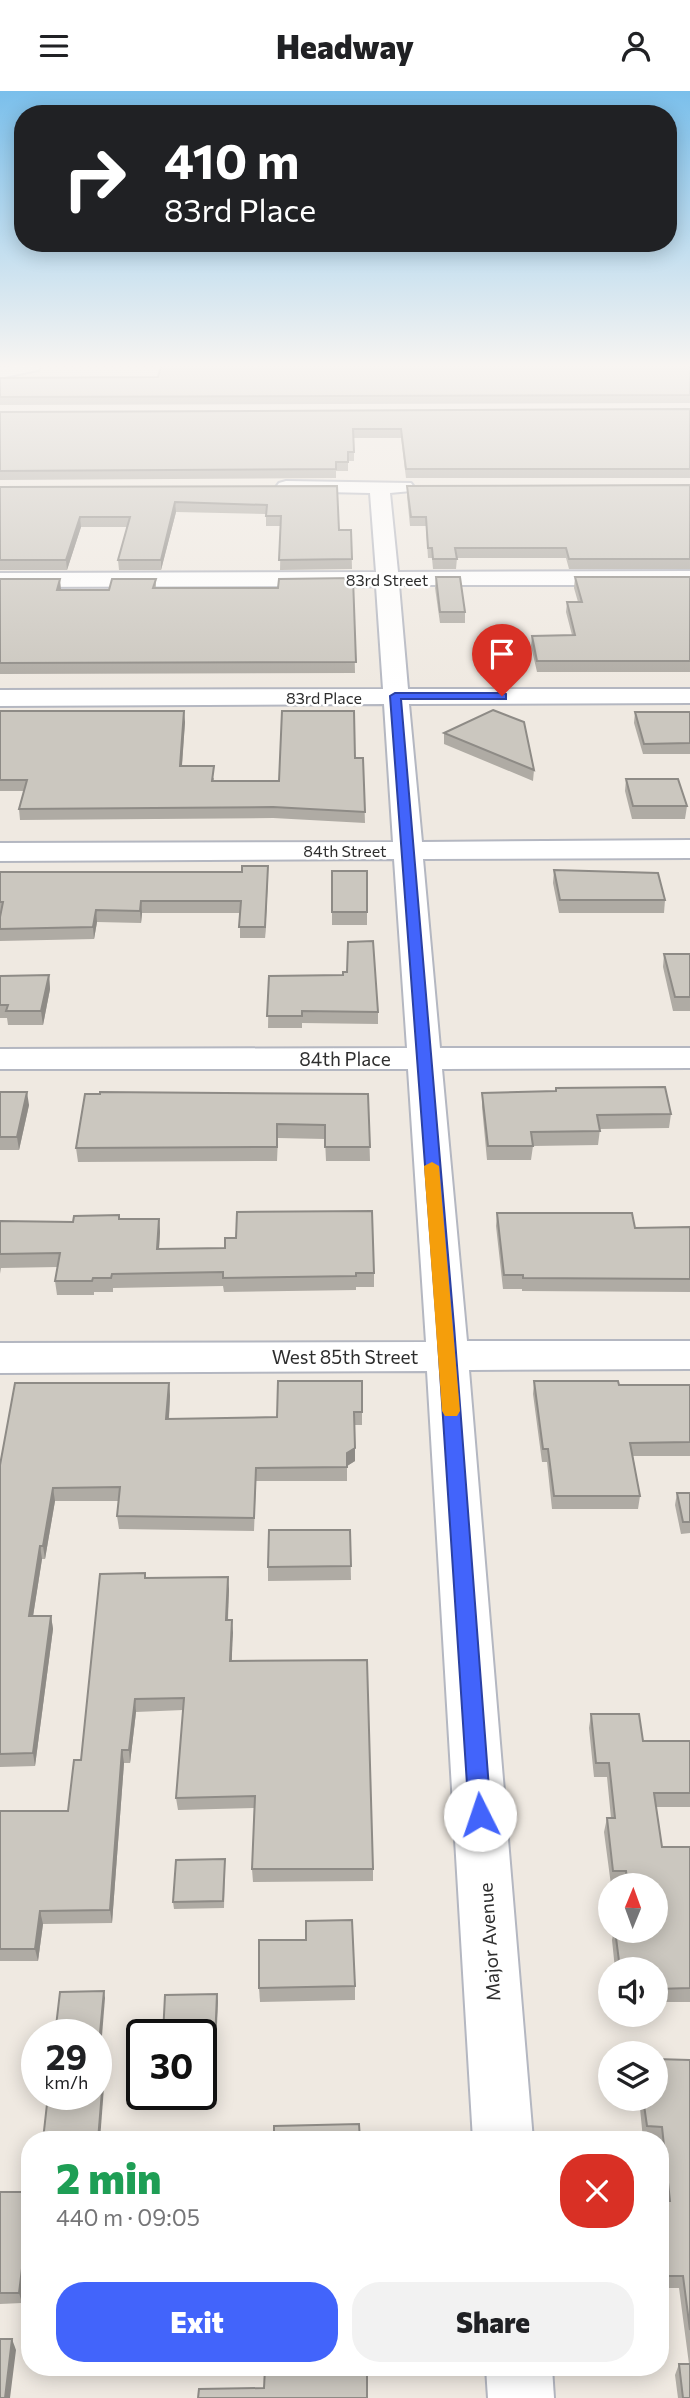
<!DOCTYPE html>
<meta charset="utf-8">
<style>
:root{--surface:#fff;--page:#f2f2f2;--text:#202124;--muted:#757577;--accent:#4264fb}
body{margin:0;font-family:Commissioner,sans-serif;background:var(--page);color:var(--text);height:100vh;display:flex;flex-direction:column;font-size:26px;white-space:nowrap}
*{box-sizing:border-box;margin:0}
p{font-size:23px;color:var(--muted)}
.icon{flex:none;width:38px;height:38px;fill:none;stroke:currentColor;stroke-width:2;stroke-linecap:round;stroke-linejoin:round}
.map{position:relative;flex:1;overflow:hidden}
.drawer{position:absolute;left:21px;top:2040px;width:648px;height:245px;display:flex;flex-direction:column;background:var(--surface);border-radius:28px;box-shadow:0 4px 18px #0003}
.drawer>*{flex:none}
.hud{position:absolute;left:14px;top:14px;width:663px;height:147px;border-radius:28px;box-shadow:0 4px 18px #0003;background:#202124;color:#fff;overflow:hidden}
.needle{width:46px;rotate:1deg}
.buttons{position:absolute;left:598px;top:1782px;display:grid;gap:14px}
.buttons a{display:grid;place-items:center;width:70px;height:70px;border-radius:50%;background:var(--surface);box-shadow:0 4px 18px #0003;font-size:35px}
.speed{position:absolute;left:21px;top:1928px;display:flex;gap:14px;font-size:35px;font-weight:700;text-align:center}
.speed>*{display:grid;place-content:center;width:91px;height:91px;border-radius:50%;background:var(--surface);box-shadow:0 4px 18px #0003;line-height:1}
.speed small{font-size:18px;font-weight:400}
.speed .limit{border:4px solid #111;border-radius:10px;background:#fff;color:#111}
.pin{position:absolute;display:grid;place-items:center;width:60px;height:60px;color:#fff;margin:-72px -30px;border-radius:50% 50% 50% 0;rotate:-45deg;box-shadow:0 0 7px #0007}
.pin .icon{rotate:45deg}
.me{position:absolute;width:77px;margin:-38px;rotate:356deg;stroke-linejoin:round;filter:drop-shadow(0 0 5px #0008)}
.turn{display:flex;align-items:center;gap:24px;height:147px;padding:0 35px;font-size:32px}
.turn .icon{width:91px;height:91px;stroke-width:2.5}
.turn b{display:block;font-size:49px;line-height:60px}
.round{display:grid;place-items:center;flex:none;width:74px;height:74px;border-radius:28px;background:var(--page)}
.headline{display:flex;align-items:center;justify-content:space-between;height:119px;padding:0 35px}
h1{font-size:42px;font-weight:800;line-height:52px;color:#1e9e55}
.cta{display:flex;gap:14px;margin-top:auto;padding:14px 35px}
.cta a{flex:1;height:80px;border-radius:28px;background:var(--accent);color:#fff;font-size:28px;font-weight:800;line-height:80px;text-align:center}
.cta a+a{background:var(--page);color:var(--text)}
header{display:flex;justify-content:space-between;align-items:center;height:91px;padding:0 35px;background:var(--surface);font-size:32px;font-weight:800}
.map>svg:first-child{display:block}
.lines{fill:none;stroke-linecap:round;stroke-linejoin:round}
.minor-casing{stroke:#b4b7c1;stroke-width:4}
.minor{fill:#fff;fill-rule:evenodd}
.wall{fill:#afaba4}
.shaded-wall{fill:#8e8b86}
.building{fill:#cbc7bf;stroke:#8e8b86;stroke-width:2}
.route{fill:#4264fb;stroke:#2b41a3;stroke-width:2}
.slow{fill:#f59e0b}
.labels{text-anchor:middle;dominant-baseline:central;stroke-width:5;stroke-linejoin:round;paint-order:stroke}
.far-street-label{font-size:16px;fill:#2e2e2e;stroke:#fff}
.street-label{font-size:19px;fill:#2e2e2e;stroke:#fff}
</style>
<header><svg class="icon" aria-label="menu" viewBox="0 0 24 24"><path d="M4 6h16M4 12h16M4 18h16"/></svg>Headway<svg class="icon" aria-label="person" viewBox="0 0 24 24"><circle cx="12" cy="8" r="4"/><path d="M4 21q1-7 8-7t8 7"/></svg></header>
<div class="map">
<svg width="690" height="2307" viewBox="0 0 690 2307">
<rect width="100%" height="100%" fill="#efe9e1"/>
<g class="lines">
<defs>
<g id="minor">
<polygon points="11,275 40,275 38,279 0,287 0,277"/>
<polygon points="286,390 411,392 414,396 411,400 390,402 398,481 690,480 690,494 399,494 408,598 690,598 690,612 409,613 422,751 690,749 690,767 423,768 440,957 690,957 690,977 442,978 467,1250 690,1250 690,1278 469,1279 533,2049 473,2049 427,1280 0,1282 0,1252 426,1251 408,978 0,978 0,958 407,957 394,768 0,770 0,752 393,751 384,613 0,615 0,599 383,598 376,495 0,496 0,482 376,481 370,402 279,400 276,396 279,392"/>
<polygon points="486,2277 552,2277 554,2307 488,2307"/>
</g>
</defs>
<!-- minor casing -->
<use href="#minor" class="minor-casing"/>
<!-- minor -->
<use href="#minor" class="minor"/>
</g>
<!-- wall -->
<g class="wall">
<polygon points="690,275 690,312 0,314 0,287 158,286"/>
<polygon points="690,318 690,387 406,387 401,347 354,347 354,370 348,370 348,380 336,380 336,387 0,389 0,321"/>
<polygon points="690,394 690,478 569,478 566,467 457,467 456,478 433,478 432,467 428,467 426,435 410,435 407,405 407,395"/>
<polygon points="337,395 339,439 351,439 352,478 280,479 281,435 266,435 266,423 176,421 161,479 119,479 118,469 128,436 81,436 67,479 0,479 0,396"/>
<polygon points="436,486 465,521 465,532 440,532 435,497"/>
<polygon points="575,486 690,486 690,581 537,581 531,555 532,545 572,544 566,521 567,511 578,511 574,497"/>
<polygon points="353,487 355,582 0,583 0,488 61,499 109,499 156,488 156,497 278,497"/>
<polygon points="0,620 185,631 182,675 214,687 214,690 279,690 355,667 363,667 365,732 273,727 20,729 19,718 24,700 0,700"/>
<polygon points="635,621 690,621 690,663 643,663 634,632"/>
<polygon points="444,642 534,679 533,690 444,653"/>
<polygon points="626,688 687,715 685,728 632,728 625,700"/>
<polygon points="268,775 265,847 240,847 240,822 142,822 141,832 97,831 94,848 0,850 0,781 242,781"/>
<polygon points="554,779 665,809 664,822 559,822 553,792"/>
<rect x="332" y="780" width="35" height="54"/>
<polygon points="664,863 690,863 690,920 673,920 663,876"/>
<polygon points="49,884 50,898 43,934 8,934 7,927 0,927 0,885"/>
<polygon points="269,885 378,921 378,933 302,932 302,937 268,937"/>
<polygon points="0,1001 29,1014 19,1059 0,1059"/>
<polygon points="482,1002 671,1023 669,1037 600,1038 598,1054 533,1055 531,1069 487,1069 482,1016"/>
<polygon points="100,1003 368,1003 370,1070 326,1070 325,1048 278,1047 277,1070 78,1071 76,1057"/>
<polygon points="497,1122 635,1137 690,1136 690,1201 522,1200 522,1198 503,1198 496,1135"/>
<polygon points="119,1124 120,1128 159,1128 160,1141 159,1158 374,1182 374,1196 356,1196 356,1199 224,1201 223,1195 113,1197 113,1201 94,1201 94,1204 57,1204 55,1190 58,1176 1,1177 0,1183 0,1130 73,1131"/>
<polygon points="362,1290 362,1334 354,1334 355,1370 347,1375 347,1390 256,1390 254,1440 119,1438 117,1425 119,1410 55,1410 45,1468 42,1468 33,1525 51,1525 53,1538 35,1675 0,1676 0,1374 169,1292 170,1305 169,1328 277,1326"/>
<polygon points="534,1290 619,1294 690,1294 690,1365 633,1365 640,1405 638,1418 552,1418 547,1371 542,1371 533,1303"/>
<polygon points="677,1402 690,1402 690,1442 681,1443 675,1414"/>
<polygon points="350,1439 351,1489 268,1490 268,1476"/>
<polygon points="146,1487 229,1498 228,1529 232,1529 232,1570 373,1778 373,1790 253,1791 252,1778 254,1717 178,1719 176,1707 183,1619 136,1621 130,1672 124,1672 112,1832 43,1833 38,1870 0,1870 0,1720 68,1720 81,1669"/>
<polygon points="591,1623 643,1650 690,1650 690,1716 656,1716 662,1756 690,1756 690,1911 656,1911 656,1878 615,1878 612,1849 614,1839 656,1839 656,1794 611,1794 604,1741 607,1727 611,1727 607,1686 594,1686 589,1637"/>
<polygon points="225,1775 224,1817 174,1818 173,1811"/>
<polygon points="355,1895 355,1909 260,1911 259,1897"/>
<polygon points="217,1903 216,1957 201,1958 201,1944"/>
<polygon points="690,1969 690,2307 678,2307 675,2284 679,2273 689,2273 679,2197 664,2197 660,2162 660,2110 665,2110 660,2062 660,2049 643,2048 639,2007 656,2007"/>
<polygon points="0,2101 30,2101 30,2148 22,2212 0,2213"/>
</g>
<!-- shaded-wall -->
<g class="shaded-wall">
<polygon points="175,411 176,421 161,479 161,469"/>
<polygon points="80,426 81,436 67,479 66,469"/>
<polygon points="60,488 61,498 58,510 57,499"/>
<polygon points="184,620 185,631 181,686 180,675"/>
<polygon points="268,775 268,787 265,847 265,836"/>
<polygon points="141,810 142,822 141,832 140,820"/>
<polygon points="96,819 97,831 94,848 93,836"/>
<polygon points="49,884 50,898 43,934 41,920"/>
<polygon points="27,1001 29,1014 19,1059 17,1046"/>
<polygon points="159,1128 160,1141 158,1172 157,1158"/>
<polygon points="169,1292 170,1305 168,1341 166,1328"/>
<polygon points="355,1357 355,1370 347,1375 347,1362"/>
<polygon points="53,1397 55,1410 45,1468 43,1455"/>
<polygon points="40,1455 42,1468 31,1538 29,1525"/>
<polygon points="228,1486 229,1498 227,1542 226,1529"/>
<polygon points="51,1525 53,1538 35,1675 33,1662"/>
<polygon points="232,1529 233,1542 231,1583 230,1570"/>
<polygon points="135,1608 136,1621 130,1672 129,1659"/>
<polygon points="122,1659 124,1672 112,1832 110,1819"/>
<polygon points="40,1820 43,1833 38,1870 35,1858"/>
<polygon points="104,1900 105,1907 100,1970 98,1963"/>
<polygon points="217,1903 218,1910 216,1957 215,1951"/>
<polygon points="105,1963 106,1970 100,2049 98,2049"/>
<polygon points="30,2112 30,2148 22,2212 19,2202"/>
<polygon points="12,2248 16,2259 10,2307 5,2307"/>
</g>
<!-- building -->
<g class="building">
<polygon points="161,275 690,275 690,304 0,306 0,287 158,286"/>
<polygon points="690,318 690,378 406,378 401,338 353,338 354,361 348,361 348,371 336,371 336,378 0,380 0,321"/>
<polygon points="690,394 690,468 569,468 566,457 455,457 457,468 433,468 432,457 428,457 426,426 411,426 407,395"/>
<polygon points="337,395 339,439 351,439 352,468 279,469 281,425 266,425 267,414 175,411 161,469 118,469 130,426 80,426 66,469 0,469 0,396"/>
<polygon points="436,486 460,486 465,521 440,521"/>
<polygon points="575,486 690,486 690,570 537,570 532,545 575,544 567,511 582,511"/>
<polygon points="353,487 356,571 0,572 0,488 60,488 57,499 109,499 112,488 156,488 153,497 278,497 279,488"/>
<polygon points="493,619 524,631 534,679 444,642"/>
<polygon points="0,620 184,620 180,675 214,675 212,690 279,690 282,620 354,620 355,667 363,667 365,721 273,716 19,718 27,689 0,689"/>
<polygon points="635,621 690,621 690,652 644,653"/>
<polygon points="626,688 678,688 687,715 633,715"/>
<polygon points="242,775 268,775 265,836 239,836 241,810 141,810 140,820 96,819 93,836 0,838 0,826 3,811 0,811 0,781 242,781"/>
<polygon points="554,779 658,782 665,809 560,809"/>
<rect x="332" y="780" width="35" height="41"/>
<polygon points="373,850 378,921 302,920 302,925 267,925 269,885 343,884 343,881 347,881 348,851"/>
<polygon points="664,863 690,863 690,906 675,906"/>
<polygon points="49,884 41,920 6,920 8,914 0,914 0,885"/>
<polygon points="665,996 671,1023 597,1024 600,1040 531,1041 533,1055 488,1055 482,1002 556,1000 556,997"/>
<polygon points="0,1001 27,1001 17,1046 0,1046"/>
<polygon points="100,1001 368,1003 370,1056 325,1056 325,1034 277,1033 277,1056 76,1057 85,1003 100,1003"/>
<polygon points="372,1120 374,1182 356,1182 356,1185 223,1187 223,1181 112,1183 111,1187 93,1187 92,1190 55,1190 60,1162 0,1163 0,1130 73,1131 74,1125 119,1124 119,1128 159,1128 157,1158 225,1157 225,1147 236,1147 237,1121"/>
<polygon points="497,1122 632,1122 635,1137 690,1136 690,1188 523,1187 523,1184 504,1184"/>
<polygon points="278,1290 362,1290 362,1321 354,1321 355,1357 347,1362 347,1376 256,1377 254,1427 117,1425 120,1396 53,1397 43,1455 40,1455 29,1525 51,1525 33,1662 0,1663 0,1374 15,1292 169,1292 166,1328 277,1326"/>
<polygon points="534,1290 618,1290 619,1294 690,1294 690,1351 630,1352 640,1405 554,1405 548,1358 543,1358"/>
<polygon points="677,1402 690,1402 690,1431 683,1431"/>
<polygon points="269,1439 350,1439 351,1475 268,1476"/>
<polygon points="145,1482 145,1487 228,1486 226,1529 232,1529 230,1570 367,1569 373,1778 252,1778 255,1705 176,1707 184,1607 135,1608 129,1659 122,1659 110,1819 40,1820 35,1858 0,1858 0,1720 68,1720 74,1669 81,1669 100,1483"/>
<polygon points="591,1623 639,1623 643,1650 690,1650 690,1702 654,1702 662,1756 690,1756 690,1897 656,1898 656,1878 620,1878 615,1839 656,1839 656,1794 628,1794 626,1780 613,1780 607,1727 615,1727 609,1672 596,1672"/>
<polygon points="225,1768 223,1810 173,1811 176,1769"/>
<polygon points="352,1829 355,1895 259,1897 259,1849 306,1849 306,1830"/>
<polygon points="104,1900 98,1963 105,1963 98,2049 43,2049 48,2004 96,2004 96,1944 55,1944 60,1901"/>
<polygon points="217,1903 215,1951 201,1951 201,1944 163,1944 165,1904"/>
<polygon points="656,1968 690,1969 690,2239 683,2185 668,2185 660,2121 660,2110 670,2110 662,2036 647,2035 643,2007 656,2007"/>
<polygon points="359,2033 360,2049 274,2049 274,2035"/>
<polygon points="0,2101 30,2101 30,2112 19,2202 0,2202"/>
<polygon points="0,2248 12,2248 5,2307 0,2307"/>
<polygon points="679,2273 690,2273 690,2307 683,2307"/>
<polygon points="265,2277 367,2277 367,2307 198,2307 199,2298 264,2297"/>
</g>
<!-- sky -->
<linearGradient id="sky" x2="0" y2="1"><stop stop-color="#7abfeb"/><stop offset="0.46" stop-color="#f8f5f2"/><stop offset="1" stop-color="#f8f5f2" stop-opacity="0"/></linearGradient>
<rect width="690" height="598" fill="url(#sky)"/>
<!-- route -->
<polygon class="route" points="502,602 506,603 506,608 401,608 454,1235 491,1724 487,1731 480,1734 472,1731 469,1724 437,1235 390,605 395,602"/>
<!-- slow -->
<polygon class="slow" points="432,1071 439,1075 460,1320 457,1325 445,1325 442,1320 424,1075"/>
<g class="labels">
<!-- far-street labels -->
<g class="far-street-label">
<text x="387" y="488">83rd Street</text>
<text x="324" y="606">83rd Place</text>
<text x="345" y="759">84th Street</text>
</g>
<!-- street labels -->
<g class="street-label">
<text x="345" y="967">84th Place</text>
<text x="345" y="1265">West 85th Street</text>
<text transform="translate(489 1851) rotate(-94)">Major Avenue</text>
</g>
</g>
</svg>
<div class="buttons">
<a><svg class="needle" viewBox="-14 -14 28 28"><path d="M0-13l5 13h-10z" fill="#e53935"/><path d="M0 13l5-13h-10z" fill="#757577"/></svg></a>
<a><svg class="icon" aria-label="sound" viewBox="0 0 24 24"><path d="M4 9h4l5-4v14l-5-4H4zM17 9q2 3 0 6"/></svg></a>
<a><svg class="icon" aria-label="layers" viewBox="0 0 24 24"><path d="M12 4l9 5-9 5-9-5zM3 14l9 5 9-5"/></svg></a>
</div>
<div class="speed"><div>29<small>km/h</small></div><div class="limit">30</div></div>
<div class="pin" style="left:502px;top:605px;background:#d93025"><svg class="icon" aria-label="arrive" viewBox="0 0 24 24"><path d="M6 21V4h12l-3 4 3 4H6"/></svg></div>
<svg class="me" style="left:480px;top:1724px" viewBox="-20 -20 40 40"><circle r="19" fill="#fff"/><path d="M0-13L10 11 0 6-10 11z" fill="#4264fb"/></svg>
<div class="hud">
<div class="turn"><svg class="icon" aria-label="right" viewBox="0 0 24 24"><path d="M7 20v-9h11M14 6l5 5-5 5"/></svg><div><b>410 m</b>83rd Place</div></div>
</div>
<section class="drawer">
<div class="headline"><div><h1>2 min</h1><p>440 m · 09:05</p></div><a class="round" style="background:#d93025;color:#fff"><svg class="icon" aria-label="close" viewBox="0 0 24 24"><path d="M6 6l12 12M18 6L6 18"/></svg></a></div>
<div class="cta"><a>Exit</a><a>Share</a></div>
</section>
</div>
